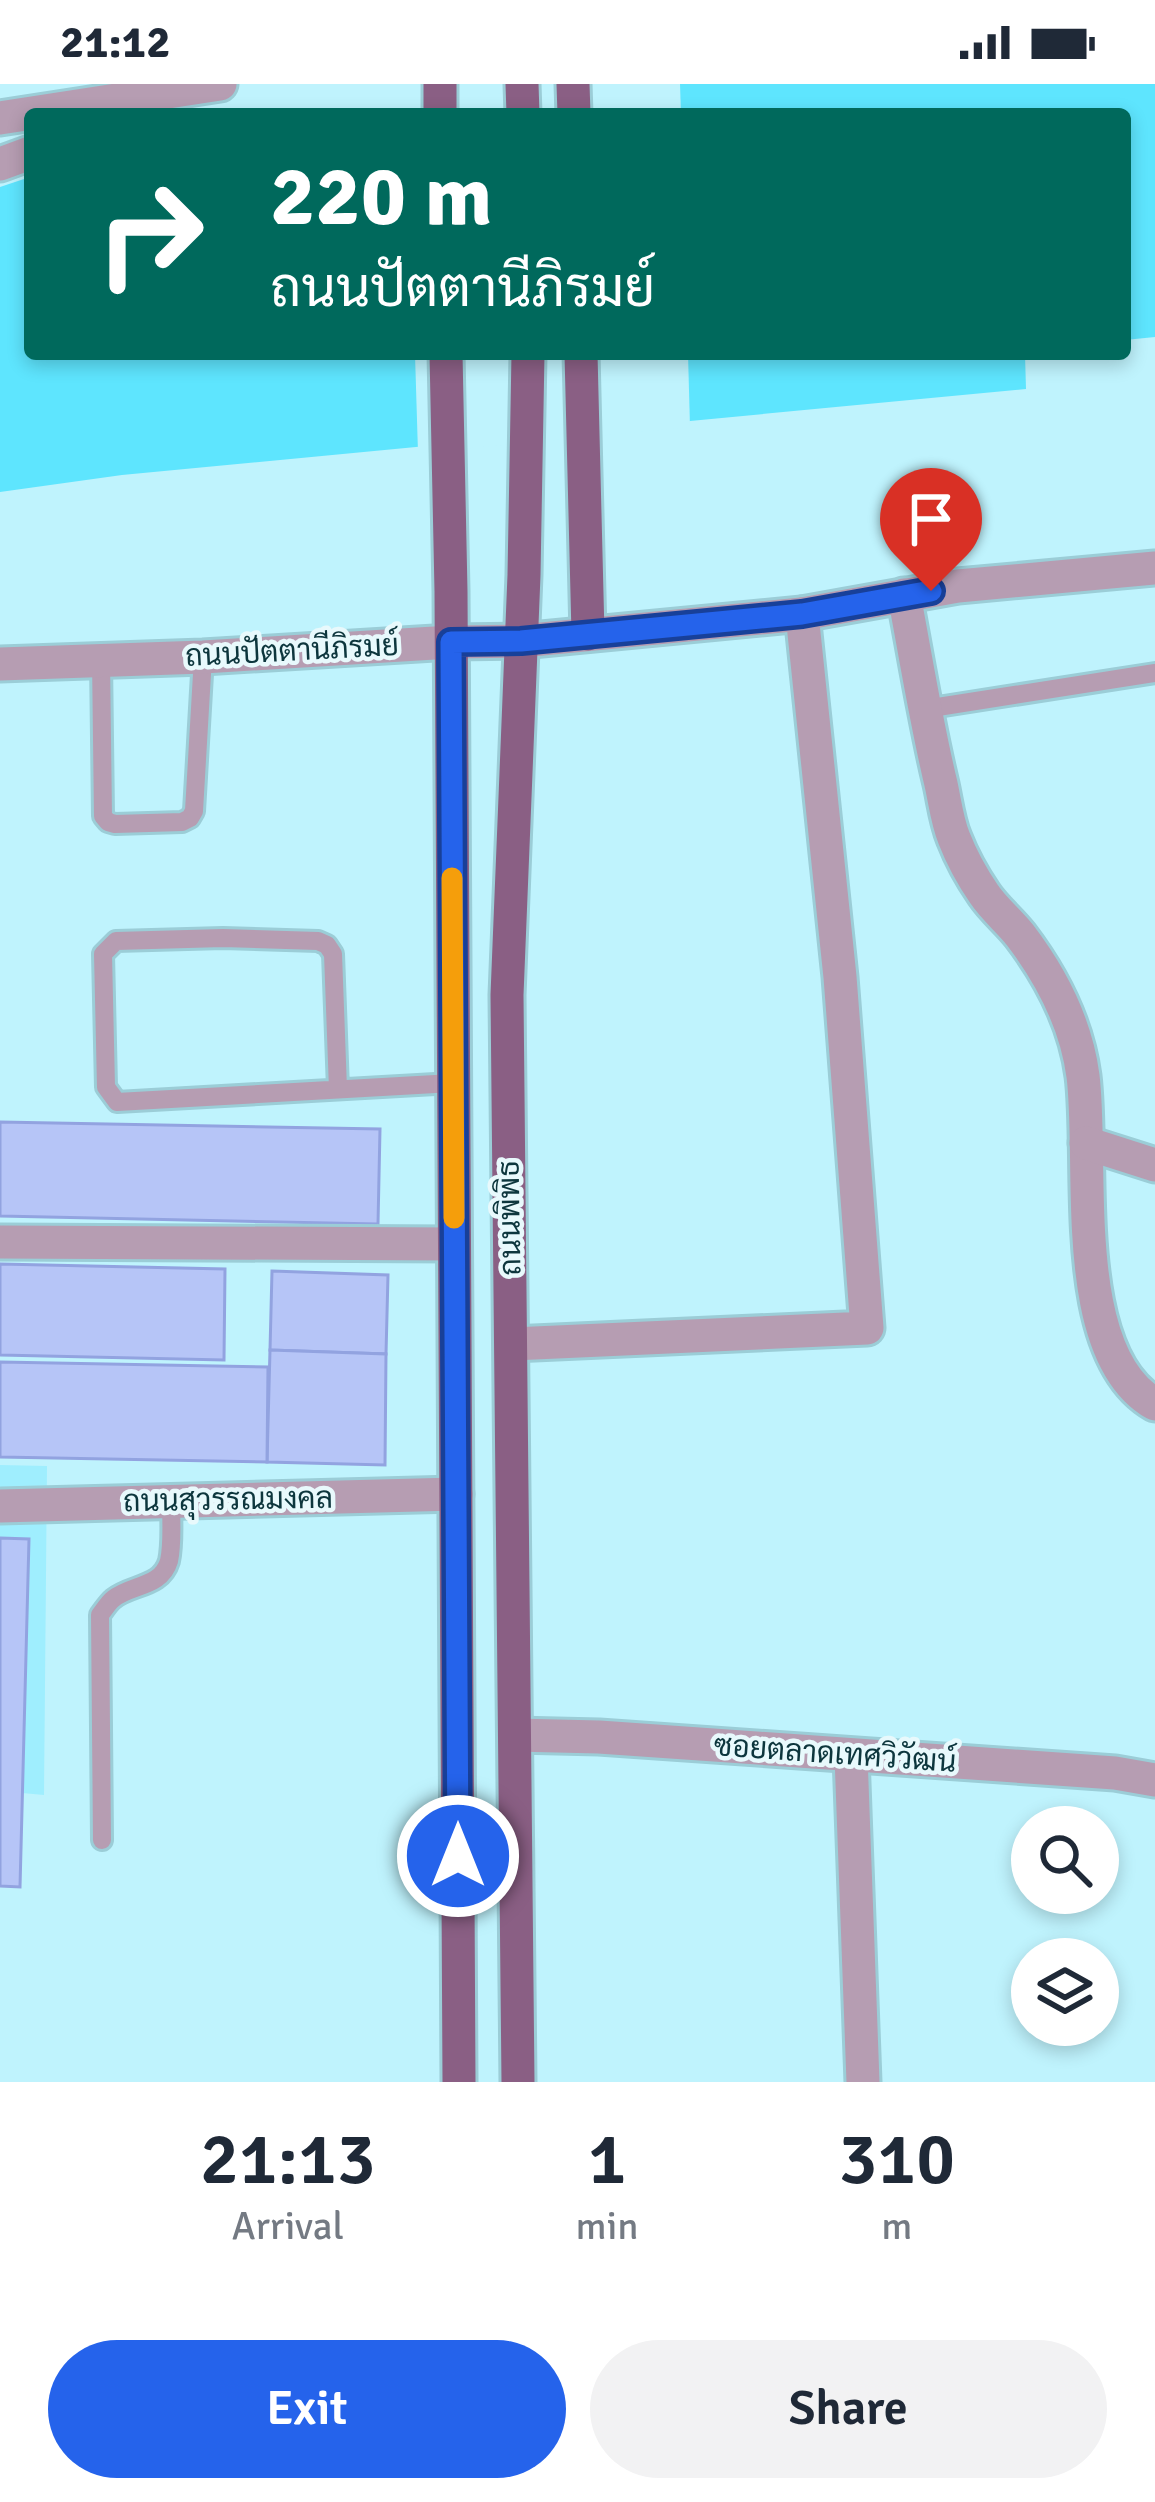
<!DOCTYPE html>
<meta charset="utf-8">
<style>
:root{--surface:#fff;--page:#f2f2f3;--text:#1f2937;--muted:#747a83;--accent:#2563eb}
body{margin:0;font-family:Signika,Sarabun,sans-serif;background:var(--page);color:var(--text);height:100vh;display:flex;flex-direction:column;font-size:45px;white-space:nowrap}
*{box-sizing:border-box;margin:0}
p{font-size:39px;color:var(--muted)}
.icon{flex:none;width:66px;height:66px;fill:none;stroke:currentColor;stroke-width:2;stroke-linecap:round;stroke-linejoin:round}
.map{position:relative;height:1998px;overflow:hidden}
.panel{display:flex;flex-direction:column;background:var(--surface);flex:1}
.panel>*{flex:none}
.top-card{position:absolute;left:24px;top:24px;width:1107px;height:252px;border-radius:12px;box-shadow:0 6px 18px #0003;background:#00695c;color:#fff;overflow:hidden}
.buttons{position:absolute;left:1011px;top:1722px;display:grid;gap:24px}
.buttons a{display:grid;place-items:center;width:108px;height:108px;border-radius:50%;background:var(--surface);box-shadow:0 6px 18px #0003;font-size:60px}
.pin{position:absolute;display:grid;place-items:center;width:102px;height:102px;color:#fff;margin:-123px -51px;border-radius:50% 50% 50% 0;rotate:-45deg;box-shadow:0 0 12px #0007}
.pin .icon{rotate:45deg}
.me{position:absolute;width:132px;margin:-66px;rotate:0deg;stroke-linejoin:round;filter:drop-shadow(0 0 9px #0008)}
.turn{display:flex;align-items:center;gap:42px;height:252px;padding:0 48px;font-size:54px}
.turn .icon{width:156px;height:156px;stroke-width:2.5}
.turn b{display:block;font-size:84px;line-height:102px}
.eta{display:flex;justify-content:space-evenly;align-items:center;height:204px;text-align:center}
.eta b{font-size:72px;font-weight:600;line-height:84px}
.primary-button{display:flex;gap:24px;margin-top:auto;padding:24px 48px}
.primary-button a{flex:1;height:138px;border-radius:72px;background:var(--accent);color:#fff;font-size:48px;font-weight:600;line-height:138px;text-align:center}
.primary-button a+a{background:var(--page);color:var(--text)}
.status{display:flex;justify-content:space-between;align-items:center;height:84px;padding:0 60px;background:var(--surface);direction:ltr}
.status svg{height:33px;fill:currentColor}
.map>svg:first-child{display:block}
.built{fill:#9feefe}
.water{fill:#5ee5fe}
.pier{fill:#bff3fd}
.building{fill:#b6c5f7;stroke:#92a3e0;stroke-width:3}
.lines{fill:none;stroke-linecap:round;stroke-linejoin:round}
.service-casing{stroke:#9bcdd7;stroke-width:24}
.minor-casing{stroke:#9bcdd7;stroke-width:39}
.tertiary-casing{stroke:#9bcdd7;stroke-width:39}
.primary-casing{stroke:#9bcdd7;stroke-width:39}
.service{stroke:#b69db2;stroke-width:18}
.minor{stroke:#b69db2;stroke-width:33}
.tertiary{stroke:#b69db2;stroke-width:33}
.primary{stroke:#8a5f84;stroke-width:33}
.route-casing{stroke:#184099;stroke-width:30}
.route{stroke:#2563eb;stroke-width:21}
.slow{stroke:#f59e0b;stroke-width:21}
.labels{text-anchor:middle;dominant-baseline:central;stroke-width:9;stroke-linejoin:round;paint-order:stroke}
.street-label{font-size:30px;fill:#0d363d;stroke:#e8f9fc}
</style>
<div class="status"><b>21:12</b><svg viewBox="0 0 49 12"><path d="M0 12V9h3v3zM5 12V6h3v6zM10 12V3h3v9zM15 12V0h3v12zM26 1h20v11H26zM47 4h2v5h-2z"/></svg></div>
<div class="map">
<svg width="1155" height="1998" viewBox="0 0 1155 1998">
<rect width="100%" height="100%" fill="#bff3fd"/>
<!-- built -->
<polygon class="built" points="0,1381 47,1382 44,1711 0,1707"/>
<!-- water -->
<g class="water">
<polygon points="601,0 1155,0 1155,253 1125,256 1125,30 405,30"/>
<polygon points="30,93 30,270 1025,270 1026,305 122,391 0,408 0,103"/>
</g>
<!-- pier -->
<g class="pier">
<polygon points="562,0 680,0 681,30 405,30 405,24"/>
<polygon points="415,270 688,270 690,343 418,369"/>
</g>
<!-- building -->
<g class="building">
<polygon points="0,1038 380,1045 378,1140 0,1132"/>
<polygon points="0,1180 225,1185 224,1276 0,1271"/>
<polygon points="272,1187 388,1191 386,1270 270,1266"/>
<polygon points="270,1266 386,1270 385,1381 267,1378"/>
<polygon points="0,1278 268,1283 267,1378 0,1373"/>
<polygon points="0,1454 29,1455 20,1803 0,1802"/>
</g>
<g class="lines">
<defs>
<g id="service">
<polyline points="101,576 103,732 108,738 115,740 182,738 190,734 194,727 203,573"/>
<polyline points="925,625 1155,589"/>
<polyline points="338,1005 333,870 327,861 318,857 223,854 116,857 103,870 106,1003 117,1018 453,999"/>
<path d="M 102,1756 L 100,1531 C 103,1527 109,1518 113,1515 C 131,1500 161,1504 169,1477 C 173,1459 171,1436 171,1417"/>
</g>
<g id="minor">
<polyline points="0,34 220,0"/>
<polyline points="0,80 30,69"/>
<path d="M 904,511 C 916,574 926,638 941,700 C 945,718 947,737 954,754 C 961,772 973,794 984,810 C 994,825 1009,837 1020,851 C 1052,893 1076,939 1083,992 C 1094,1079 1067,1270 1155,1320"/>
<polyline points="1086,1059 1155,1081"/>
<polyline points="0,1158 454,1160"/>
<polyline points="512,1260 867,1244 840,893 802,530"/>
<polyline points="0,1422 456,1410"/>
<polyline points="515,1651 599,1653 1115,1689 1155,1696"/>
<polyline points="851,1672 863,1998"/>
</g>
<polyline id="tertiary" points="0,580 203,573 451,558 521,557 802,530 958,502 1155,484"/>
<g id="primary">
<polyline points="440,0 440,30"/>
<polyline points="522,0 523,30"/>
<polyline points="573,0 574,30"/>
<polyline points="446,270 451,507 459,1998"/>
<polyline points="581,270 588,550"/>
<polyline points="518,1998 507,911 524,491 528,270"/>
</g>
</defs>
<!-- service casing -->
<use href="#service" class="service-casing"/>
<!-- minor casing -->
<use href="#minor" class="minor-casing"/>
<!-- tertiary casing -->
<use href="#tertiary" class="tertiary-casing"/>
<!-- primary casing -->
<use href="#primary" class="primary-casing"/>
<!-- service -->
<use href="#service" class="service"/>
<!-- minor -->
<use href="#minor" class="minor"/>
<!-- tertiary -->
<use href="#tertiary" class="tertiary"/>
<!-- primary -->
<use href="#primary" class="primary"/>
</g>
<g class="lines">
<defs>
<polyline id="route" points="458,1772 451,558 521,557 802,530 931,507"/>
</defs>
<!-- route casing -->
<use href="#route" class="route-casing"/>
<!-- route -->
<use href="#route" class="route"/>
<!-- slow -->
<polyline class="slow" points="452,794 454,1134"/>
</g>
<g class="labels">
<!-- street labels -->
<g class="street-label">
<text transform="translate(292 567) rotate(-3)">ถนนปัตตานีภิรมย์</text>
<text transform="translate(510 1134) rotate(-91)">ถนนพิพิธ</text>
<text transform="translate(228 1416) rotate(-1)">ถนนสุวรรณมงคล</text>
<text transform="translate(835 1670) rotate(4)">ซอยตลาดเทศวิวัฒน์</text>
</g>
</g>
</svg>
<div class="buttons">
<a><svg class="icon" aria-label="search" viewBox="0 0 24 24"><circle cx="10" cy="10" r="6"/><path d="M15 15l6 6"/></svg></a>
<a><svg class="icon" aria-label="layers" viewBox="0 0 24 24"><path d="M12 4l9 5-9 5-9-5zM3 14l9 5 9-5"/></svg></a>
</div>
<div class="pin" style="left:931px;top:507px;background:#d93025"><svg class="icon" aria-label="arrive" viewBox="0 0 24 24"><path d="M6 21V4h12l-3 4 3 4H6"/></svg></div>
<svg class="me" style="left:458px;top:1772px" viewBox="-20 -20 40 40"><circle r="17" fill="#2563eb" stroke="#fff" stroke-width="3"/><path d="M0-11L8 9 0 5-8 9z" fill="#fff"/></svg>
<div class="top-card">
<div class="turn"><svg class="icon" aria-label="right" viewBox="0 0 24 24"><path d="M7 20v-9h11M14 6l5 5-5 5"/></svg><div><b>220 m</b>ถนนปัตตานีภิรมย์</div></div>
</div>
</div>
<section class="panel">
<div class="eta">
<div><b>21:13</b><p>Arrival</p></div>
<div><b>1</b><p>min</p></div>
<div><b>310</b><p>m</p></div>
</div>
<div class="primary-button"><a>Exit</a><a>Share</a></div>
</section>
